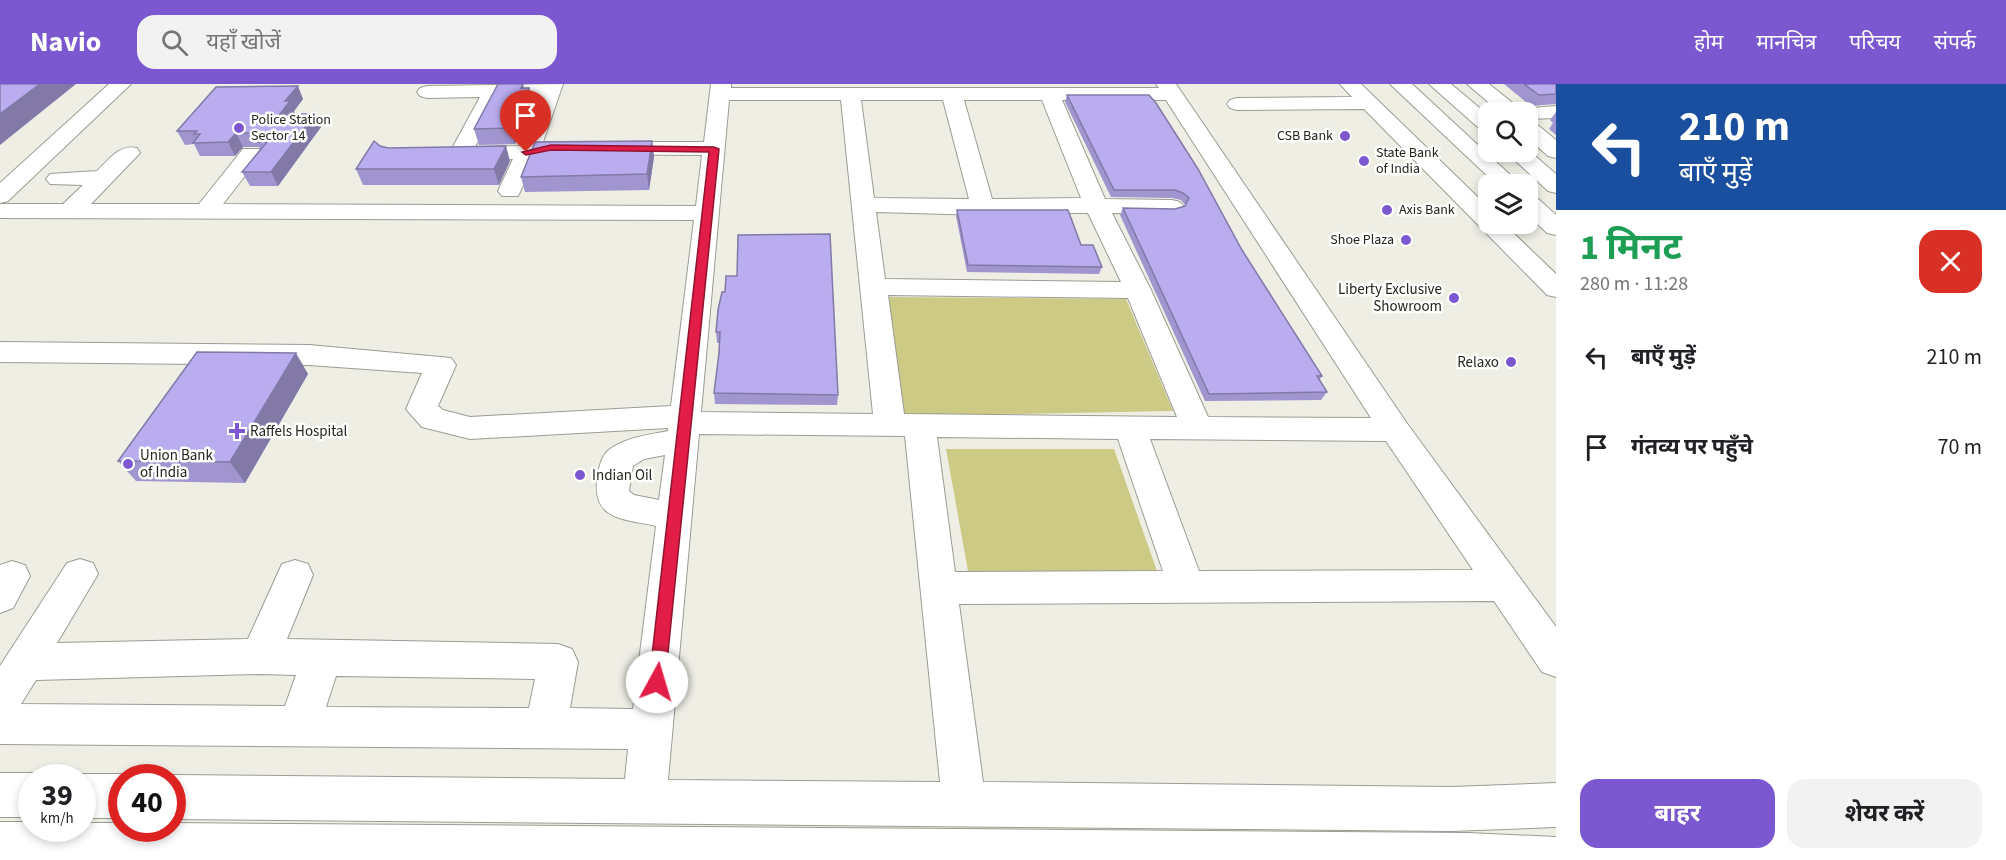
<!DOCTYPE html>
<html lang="hi">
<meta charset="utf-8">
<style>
:root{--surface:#fff;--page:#f2f2f2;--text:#202124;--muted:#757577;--accent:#7b57d0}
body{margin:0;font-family:"Source Sans 3","Noto Sans Devanagari",sans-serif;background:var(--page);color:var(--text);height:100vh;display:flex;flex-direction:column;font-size:22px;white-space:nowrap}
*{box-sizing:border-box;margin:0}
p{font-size:20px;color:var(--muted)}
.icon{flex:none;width:33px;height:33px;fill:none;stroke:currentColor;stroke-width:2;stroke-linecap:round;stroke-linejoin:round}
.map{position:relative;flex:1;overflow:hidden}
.panel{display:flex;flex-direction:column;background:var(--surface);width:450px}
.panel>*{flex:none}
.top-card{background:#1a4fa0;color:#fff;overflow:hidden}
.controls{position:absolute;left:1478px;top:18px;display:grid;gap:12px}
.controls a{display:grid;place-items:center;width:60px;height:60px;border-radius:12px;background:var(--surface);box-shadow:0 3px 9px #0003;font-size:30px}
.speed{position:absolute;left:18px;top:680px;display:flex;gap:12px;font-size:30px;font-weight:700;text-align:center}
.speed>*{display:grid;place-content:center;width:78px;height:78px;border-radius:50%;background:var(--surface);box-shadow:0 3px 9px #0003;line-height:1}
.speed small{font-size:15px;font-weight:400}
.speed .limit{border:9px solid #d22;background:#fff;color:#111}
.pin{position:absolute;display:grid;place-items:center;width:51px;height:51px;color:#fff;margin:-62px -26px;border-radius:50% 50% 50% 0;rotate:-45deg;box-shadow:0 0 6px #0007}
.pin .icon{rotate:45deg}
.me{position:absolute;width:66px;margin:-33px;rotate:6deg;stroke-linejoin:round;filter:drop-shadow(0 0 4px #0008)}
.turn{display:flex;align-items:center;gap:21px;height:126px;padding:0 24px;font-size:27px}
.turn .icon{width:78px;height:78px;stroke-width:2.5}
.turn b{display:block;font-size:42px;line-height:51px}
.round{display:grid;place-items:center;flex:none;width:63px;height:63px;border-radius:18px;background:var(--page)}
.head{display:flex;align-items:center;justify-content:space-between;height:102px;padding:0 24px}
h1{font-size:36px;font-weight:700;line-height:45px;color:#1e9e55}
.cta{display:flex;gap:12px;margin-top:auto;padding:12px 24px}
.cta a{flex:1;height:69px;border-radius:18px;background:var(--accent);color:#fff;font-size:24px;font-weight:700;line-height:69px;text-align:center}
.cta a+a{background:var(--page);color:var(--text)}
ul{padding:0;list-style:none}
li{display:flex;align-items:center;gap:18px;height:90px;padding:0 24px}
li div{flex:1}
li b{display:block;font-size:22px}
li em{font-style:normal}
header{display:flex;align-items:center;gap:36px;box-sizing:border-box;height:84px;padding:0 30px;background:var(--accent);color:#fff}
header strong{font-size:28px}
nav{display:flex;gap:33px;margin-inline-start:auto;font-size:21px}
.search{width:420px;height:54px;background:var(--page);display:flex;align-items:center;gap:15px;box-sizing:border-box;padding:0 21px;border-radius:18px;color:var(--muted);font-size:22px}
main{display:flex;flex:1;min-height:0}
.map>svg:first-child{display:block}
.green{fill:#ccca84}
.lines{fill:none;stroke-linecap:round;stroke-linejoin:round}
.minor-casing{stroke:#9c9c93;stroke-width:2}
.minor{fill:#fff;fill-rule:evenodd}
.wall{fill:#a095ce}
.shaded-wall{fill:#8279a7}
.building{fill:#baadef;stroke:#8279a7;stroke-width:1.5}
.route{fill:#e11d48;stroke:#92132f;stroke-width:1.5}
.poi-dot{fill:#7b57d0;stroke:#fffffe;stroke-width:2}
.labels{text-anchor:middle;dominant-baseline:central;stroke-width:5;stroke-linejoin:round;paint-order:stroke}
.far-poi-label{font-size:14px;fill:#242420;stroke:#fffffe;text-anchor:start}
.poi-label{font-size:15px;fill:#242420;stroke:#fffffe;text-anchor:start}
</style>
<header>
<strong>Navio</strong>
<div class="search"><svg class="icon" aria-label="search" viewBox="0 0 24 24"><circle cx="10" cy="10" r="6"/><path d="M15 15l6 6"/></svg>यहाँ खोजें</div>
<nav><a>होम</a><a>मानचित्र</a><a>परिचय</a><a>संपर्क</a></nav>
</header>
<main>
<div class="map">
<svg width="1556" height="776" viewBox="0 0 1556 776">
<rect width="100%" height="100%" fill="#eeeee5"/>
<!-- green -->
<g class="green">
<polygon points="887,213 1126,215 1173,327 900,332"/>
<polygon points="946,365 1114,365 1157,487 968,487"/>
</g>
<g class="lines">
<defs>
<g id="minor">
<polygon points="109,0 131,0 8,117 0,119 0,99"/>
<path d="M 563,0 L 543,58 L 704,58 L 711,0 L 731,0 L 731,4 L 1159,4 L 1156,0 L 1176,0 L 1406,338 L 1556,543 L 1556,593 L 1542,588 L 1494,517 L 959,520 L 983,698 L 1451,703 L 1556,699 L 1556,743 L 1451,747 L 172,735 L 172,693 L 167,693 L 172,691 L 625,695 L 628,665 L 0,660 L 0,582 L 67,479 L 80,475 L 93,479 L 98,490 L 57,559 L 248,555 L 282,480 L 295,476 L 308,480 L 313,491 L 287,555 L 558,560 L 572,565 L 578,578 L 570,624 L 633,625 L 656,442 C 620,434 590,436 598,389 C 600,380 602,371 610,365 C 627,353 648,351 668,347 L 668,344 L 470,355 L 422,343 L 406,325 L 422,289 L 309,281 L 0,278 L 0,258 L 309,261 L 451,274 L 456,281 L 438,322 L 443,326 L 470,333 L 671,322 L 694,136 L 0,134 L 0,120 L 63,120 L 83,101 L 50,100 L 46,95 L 50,90 L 97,87 C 109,76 119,60 137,64 L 140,69 L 91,120 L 199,120 L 243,65 L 259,65 L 262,70 L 223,120 L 696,122 L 702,71 L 551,70 L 537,72 L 518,112 L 502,112 L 498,107 L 513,75 L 460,77 L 452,75 L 449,70 L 480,13 L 427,14 L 420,12 L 417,8 L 420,4 L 427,2 ZM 539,12 L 520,62 L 475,63 L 500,13 ZM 729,16 L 841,16 L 873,330 L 701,328 ZM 861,16 L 943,16 L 969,115 L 874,114 ZM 964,16 L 1042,16 L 1081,114 L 992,115 ZM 1062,16 L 1166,16 L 1371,334 L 1208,333 L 1151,206 L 1112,129 L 1172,130 L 1180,128 L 1184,123 L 1180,118 L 1172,116 L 1105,115 ZM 876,128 L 983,131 L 992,129 L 1088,129 L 1121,198 L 885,195 ZM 888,211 L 1128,214 L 1177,333 L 904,330 ZM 699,350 L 905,352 L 940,698 L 668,696 ZM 937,353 L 1118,355 L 1163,487 L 955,488 ZM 1150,355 L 1386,357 L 1473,486 L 1199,487 ZM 665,371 L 659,416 L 634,411 L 629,407 L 633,382 L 644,375 ZM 260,590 L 296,591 L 285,622 L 21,620 L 36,596 ZM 336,592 L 535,595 L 529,624 L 326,623 Z"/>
<polygon points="1340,0 1361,0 1488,123 1488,140 1504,140 1556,190 1556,213 1547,211 1364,25 1237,26 1230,24 1227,20 1230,16 1237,14 1352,13"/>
<polygon points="1390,0 1412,0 1520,100 1496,100"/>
<polygon points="1429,0 1451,0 1488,31 1488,48 1481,46"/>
<polygon points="1467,0 1489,0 1520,25 1556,22 1556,34 1527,35 1527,28 1500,28"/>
<polygon points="1527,36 1534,38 1556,56 1556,74 1548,72 1527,53"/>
<polygon points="1527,65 1556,90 1556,109 1548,107 1506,68 1527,68"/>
<polygon points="1527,110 1535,112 1556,131 1556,151 1547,149 1527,130"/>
<polygon points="12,477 25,481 30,492 13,524 0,529 0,481"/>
<polygon points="0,689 32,689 42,693 32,693 32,733 0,733"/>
<polygon points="82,690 122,690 129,693 122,693 122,734 82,734 82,693 75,693"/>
<polygon points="0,738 32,738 32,744 82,744 82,739 122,739 122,744 172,744 172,739 1468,749 1556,753 1556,776 0,776"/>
</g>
</defs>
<!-- minor casing -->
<use href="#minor" class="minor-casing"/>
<!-- minor -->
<use href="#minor" class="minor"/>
</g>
<!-- wall -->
<g class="wall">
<polygon points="1504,0 1556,0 1556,20 1531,22"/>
<polygon points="524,4 529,4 532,19 515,60 479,61 474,45"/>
<polygon points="1067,11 1149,11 1242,166 1322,292 1319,297 1327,308 1321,316 1205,317 1120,131 1123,124 1175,125 1185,122 1185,121 1181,116 1172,114 1111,113 1065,18"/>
<polygon points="303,15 294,27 295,30 315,30 321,43 278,102 250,102 242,88 260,65 259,63 243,63 235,72 200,72 194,60 185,61 177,47"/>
<polygon points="1556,28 1556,51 1549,45 1553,39 1550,36"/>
<polygon points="652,57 654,73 649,106 525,108 521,93"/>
<polygon points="380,62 388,64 510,77 499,101 363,101 356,85"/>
<polygon points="957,126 1081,161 1102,183 1099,190 967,188 956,132"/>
<polygon points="722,208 838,311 837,321 715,320 714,309 719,269 719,259 717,259 716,248"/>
<polygon points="308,290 245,399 136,397 118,377"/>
</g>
<!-- shaded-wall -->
<g class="shaded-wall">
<polygon points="40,0 76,0 0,61 0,30"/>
<polygon points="523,0 525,11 529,4 532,19 515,60 511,44 521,4"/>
<polygon points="298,2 303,15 294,27 296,31 280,30 285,17"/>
<polygon points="315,30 321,43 278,102 271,88"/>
<polygon points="236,49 243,63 235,72 228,58"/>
<polygon points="652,57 654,73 649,106 647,90"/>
<polygon points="506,62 510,77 499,101 494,85"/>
<polygon points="296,269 308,290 245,399 230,378"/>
</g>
<!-- building -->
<g class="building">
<polygon points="0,0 40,0 0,30"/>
<polygon points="498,0 523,0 521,4 529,4 511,44 474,45"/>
<polygon points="1524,0 1556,0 1556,10 1539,11"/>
<polygon points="298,2 285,17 290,17 280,30 315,30 271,88 242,88 267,58 257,58 252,49 236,49 228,58 193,59 200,50 194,50 197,47 177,47 216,3"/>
<polygon points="1067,11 1149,11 1156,19 1198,85 1242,166 1322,292 1317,292 1327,308 1209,310 1123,124 1175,125 1185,122 1189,114 1183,109 1175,106 1114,106"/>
<polygon points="374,57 380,62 388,64 506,62 494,85 356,85"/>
<polygon points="652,57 647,90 521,93 535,58"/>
<polygon points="957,126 1068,126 1081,161 1093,161 1102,183 968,181"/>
<polygon points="830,150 838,311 714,309 719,269 720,248 716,248 718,226 722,208 725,208 726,192 737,192 738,151"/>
<polygon points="197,268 296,269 230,378 118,377"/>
</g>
<!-- route -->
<polygon class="route" points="551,61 714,63 719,65 665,598 663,603 657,606 651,603 649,598 709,68 551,66 526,71 522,68"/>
<!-- markers -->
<g class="poi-dot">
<circle cx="239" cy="44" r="6"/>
<circle cx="1345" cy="52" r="6"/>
<circle cx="1364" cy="77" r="6"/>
<circle cx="1387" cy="126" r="6"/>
<circle cx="1406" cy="156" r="6"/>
<circle cx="1454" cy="214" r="6"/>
<circle cx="1511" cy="278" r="6"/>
<path d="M234 338h6v6h6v6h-6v6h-6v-6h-6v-6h6z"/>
<circle cx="128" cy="380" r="6"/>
<circle cx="580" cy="391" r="6"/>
</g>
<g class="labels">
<!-- far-poi labels -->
<g class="far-poi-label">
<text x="251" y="36">Police Station<tspan x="251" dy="16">Sector 14</tspan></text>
<text x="1333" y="52" text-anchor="end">CSB Bank</text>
<text x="1376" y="69">State Bank<tspan x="1376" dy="16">of India</tspan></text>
<text x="1399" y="126">Axis Bank</text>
<text x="1394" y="156" text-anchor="end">Shoe Plaza</text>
</g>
<!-- poi labels -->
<g class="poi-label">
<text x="1442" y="205" text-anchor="end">Liberty Exclusive<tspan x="1442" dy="17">Showroom</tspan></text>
<text x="1499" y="278" text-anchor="end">Relaxo</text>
<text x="250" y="347">Raffels Hospital</text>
<text x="140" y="371">Union Bank<tspan x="140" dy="17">of India</tspan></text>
<text x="592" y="391">Indian Oil</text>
</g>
</g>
</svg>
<div class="controls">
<a><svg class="icon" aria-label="search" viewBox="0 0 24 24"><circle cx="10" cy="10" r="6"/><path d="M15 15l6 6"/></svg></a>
<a><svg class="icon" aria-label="layers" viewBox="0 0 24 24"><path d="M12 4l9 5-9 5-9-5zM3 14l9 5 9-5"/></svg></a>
</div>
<div class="speed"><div>39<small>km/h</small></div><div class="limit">40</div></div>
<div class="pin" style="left:526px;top:68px;background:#d93025"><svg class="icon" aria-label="arrive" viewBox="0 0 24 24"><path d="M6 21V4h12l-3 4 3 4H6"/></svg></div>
<svg class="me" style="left:657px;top:598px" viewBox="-20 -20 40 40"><circle r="19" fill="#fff"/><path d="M0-13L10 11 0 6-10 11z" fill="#e11d48"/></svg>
</div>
<section class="panel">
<div class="top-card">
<div class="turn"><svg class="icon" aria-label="left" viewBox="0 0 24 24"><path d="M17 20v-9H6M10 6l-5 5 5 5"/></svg><div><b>210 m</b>बाएँ मुड़ें</div></div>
</div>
<div class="head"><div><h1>1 मिनट</h1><p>280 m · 11:28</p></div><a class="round" style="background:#d93025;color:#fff"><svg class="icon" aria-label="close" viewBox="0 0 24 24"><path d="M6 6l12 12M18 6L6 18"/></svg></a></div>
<ul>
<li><svg class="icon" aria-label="left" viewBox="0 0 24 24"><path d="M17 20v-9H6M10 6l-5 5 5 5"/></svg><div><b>बाएँ मुड़ें</b></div><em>210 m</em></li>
<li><svg class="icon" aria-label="arrive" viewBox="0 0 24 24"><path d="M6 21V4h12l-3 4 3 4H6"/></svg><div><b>गंतव्य पर पहुँचे</b></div><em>70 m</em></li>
</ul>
<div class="cta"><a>बाहर</a><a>शेयर करें</a></div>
</section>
</main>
